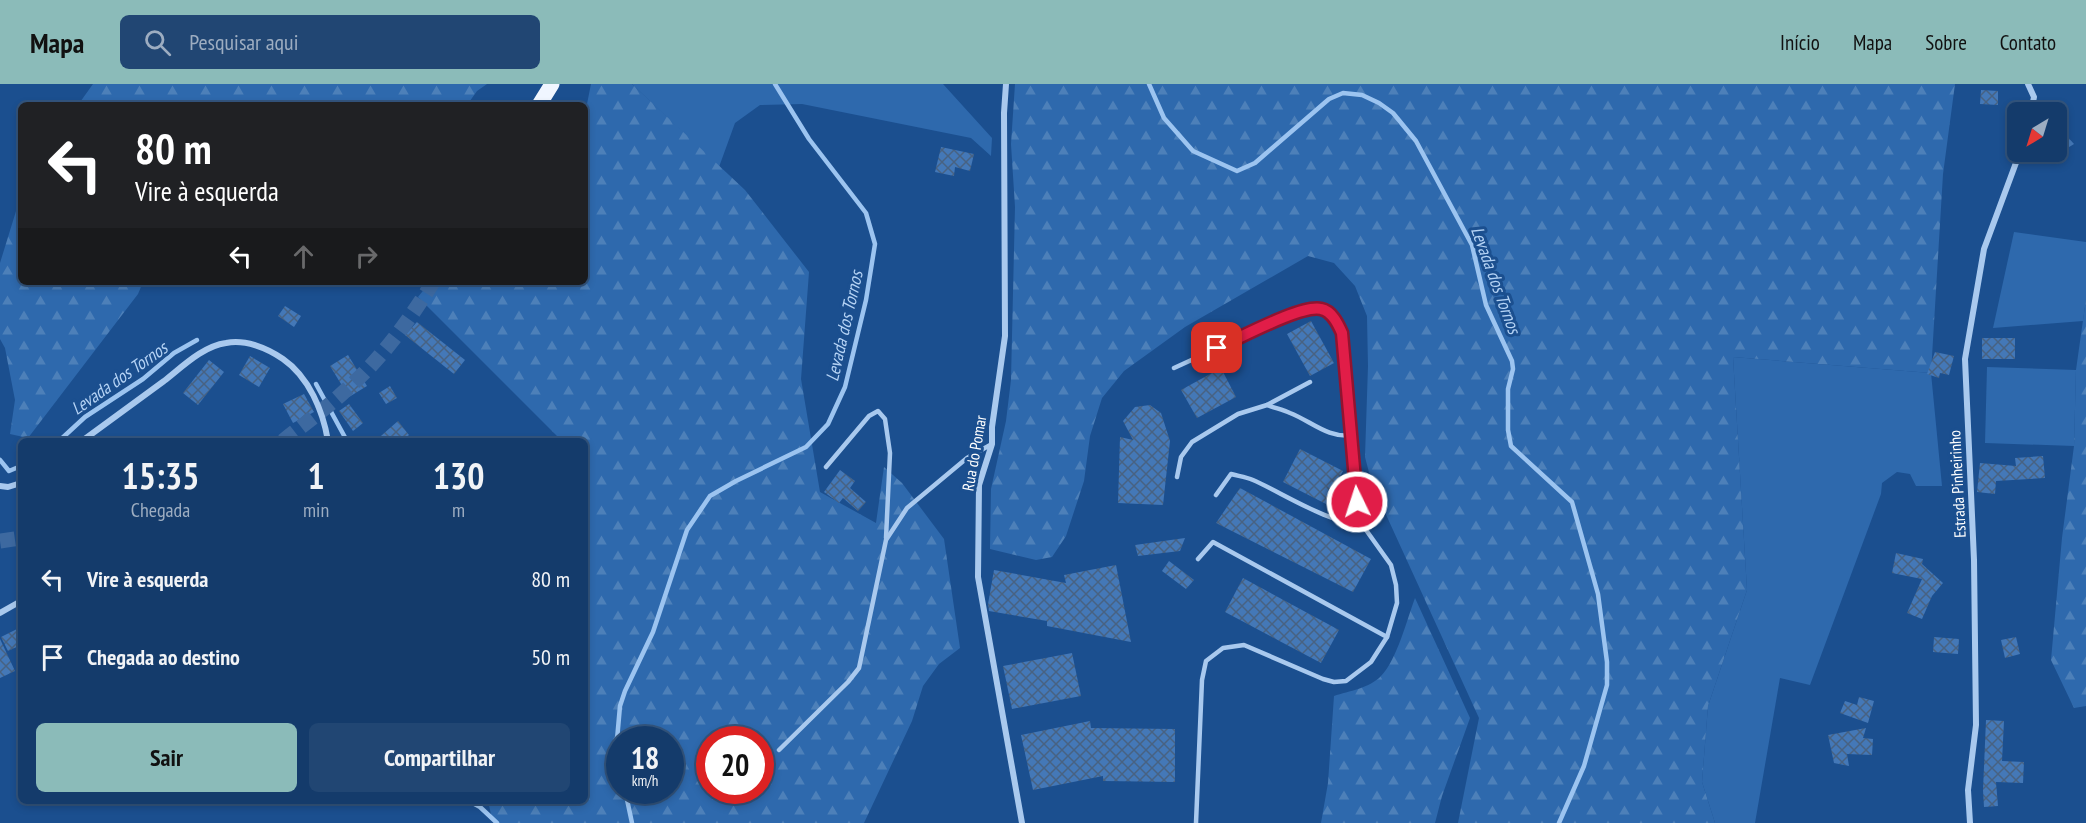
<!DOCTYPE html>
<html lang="pt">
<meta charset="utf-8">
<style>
:root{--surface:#143b6b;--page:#214673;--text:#f1f3f6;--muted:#9dadc1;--line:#33557e;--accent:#8bbbb9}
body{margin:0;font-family:"PT Sans Narrow",sans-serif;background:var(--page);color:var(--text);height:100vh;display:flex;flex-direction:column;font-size:22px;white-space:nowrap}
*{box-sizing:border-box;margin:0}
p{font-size:20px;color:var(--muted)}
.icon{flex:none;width:33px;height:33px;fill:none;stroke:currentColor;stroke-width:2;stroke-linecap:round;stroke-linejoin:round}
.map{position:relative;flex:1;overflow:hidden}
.side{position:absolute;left:18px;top:354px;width:570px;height:366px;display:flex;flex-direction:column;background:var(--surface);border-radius:9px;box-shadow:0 3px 9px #0003,0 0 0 2px var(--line)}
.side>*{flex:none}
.banner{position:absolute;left:18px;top:18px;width:570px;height:183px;border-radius:9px;box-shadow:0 3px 9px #0003,0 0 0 2px var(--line);background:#202124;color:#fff;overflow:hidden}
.needle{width:39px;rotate:218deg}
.tools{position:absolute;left:2007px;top:18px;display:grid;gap:12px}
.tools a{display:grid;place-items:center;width:60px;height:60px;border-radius:9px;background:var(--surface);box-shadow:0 3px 9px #0003,0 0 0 2px var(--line);font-size:30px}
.speed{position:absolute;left:606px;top:642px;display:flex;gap:12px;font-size:30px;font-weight:700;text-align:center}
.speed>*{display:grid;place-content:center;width:78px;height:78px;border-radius:50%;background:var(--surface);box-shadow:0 3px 9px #0003,0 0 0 2px var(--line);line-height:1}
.speed small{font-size:15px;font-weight:400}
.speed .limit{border:9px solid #d22;background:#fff;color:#111}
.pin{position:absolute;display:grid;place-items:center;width:51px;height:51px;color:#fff;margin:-26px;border-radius:12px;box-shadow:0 3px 9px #0006}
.me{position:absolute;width:66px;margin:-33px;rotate:356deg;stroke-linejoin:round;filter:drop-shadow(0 0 4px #0008)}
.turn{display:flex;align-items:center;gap:21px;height:126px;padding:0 18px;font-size:27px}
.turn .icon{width:78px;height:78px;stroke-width:2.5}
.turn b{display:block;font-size:42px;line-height:51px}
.lanes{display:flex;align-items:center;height:57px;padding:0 18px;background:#0003;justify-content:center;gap:30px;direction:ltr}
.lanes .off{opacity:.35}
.eta{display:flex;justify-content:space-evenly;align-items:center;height:102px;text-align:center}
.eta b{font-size:36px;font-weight:800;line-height:42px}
.primary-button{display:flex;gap:12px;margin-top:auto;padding:12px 18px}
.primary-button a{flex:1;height:69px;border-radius:9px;background:var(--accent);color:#111;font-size:24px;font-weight:800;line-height:69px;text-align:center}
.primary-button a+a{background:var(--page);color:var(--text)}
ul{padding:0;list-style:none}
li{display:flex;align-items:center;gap:18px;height:78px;padding:0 18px}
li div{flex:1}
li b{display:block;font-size:22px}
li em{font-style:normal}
header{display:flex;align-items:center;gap:36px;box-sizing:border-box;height:84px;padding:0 30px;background:var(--accent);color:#111}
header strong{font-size:28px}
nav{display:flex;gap:33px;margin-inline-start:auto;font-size:21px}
.search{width:420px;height:54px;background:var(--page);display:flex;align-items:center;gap:15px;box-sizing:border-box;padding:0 21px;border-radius:9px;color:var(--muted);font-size:22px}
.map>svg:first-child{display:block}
.grass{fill:#2e69ad}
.forest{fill:url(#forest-firs);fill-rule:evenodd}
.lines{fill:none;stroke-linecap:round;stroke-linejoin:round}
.stream{stroke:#9cc4f0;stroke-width:4.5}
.building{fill:url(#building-cross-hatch)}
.primary-tunnel{stroke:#3d69a0;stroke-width:15;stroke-dasharray:15 8;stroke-linecap:butt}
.service{stroke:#a9c9ee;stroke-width:4.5}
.minor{stroke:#a9c9ee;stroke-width:6}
.primary{stroke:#f0f6ff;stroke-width:15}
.route-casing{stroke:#92132f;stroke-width:15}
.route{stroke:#e11d48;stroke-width:10}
.labels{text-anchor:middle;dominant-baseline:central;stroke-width:6;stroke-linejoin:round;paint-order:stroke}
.street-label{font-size:16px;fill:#fff;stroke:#1b4f8f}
.water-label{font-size:18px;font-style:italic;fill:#b5d3f5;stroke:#1b4f8f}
</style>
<header>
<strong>Mapa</strong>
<div class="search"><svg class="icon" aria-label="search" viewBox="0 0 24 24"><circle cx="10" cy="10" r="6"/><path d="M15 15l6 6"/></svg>Pesquisar aqui</div>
<nav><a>Início</a><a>Mapa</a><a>Sobre</a><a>Contato</a></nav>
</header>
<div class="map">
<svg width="2086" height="739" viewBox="0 0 2086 739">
<defs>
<pattern id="forest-firs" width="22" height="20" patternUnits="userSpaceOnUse" patternTransform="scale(1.5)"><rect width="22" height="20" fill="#2e69ad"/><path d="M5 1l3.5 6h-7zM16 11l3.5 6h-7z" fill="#4d80b9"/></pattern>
<pattern id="building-cross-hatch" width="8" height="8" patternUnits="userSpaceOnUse" patternTransform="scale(1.5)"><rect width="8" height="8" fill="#4478b7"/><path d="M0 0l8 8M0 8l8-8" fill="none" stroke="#486282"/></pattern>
</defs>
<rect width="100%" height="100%" fill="#1b4f8f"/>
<!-- grass -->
<g class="grass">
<polygon points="632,0 943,0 992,54 991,72 971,54 802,20 760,21 735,39 719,83"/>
<polygon points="2014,148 2086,158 2086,215 2083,237 1993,244"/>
<polygon points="1733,273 1931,289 1942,402 1916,402 1910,390 1897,388 1882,399 1881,410 1810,601 1780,594 1755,739 1715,739 1702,698 1708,622 1747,506"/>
<polygon points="1987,283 2076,286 2074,362 1985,359"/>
</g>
<!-- forest -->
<g class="forest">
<polygon points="93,0 487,0 477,7 467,21 78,21"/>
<path d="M 591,0 L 632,0 L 745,106 L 809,188 L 801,295 L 820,408 L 876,439 L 884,383 L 902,399 L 944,455 L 960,564 L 939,580 L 923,602 L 912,637 L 864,739 L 493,739 L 488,717 L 585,717 L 585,357 L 562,357 L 418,213 L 430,198 L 585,198 L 585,30 ZM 620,656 L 670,656 L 670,706 L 620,706 ZM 710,656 L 760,656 L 760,706 L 710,706 Z"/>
<polygon points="1015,0 1955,0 1943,90 1931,289 1733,273 1747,506 1708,622 1702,698 1715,739 1458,739 1479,634 1372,400 1365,373 1368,282 1367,232 1355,202 1334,179 1308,172 1185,243 1124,287 1102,314 1090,352 1084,397 1066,452 1052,473 1036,476 990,465 991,405 1006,337 1011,296 1015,123 1011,60"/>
<polygon points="21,111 21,198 143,198 138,210 28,354 10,350 15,316 5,264 0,255 0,179"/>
<polygon points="2086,215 2086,622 2074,624 2051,576 2062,454 2074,362 2076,286"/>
<path d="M 1415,514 L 1470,634 L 1442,712 L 1435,739 L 1321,739 L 1328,699 L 1334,612 C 1349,607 1370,604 1381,592 C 1397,576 1407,535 1415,514 Z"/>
</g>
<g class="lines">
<!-- stream -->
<g class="stream">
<polyline points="1149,0 1164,34 1193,67 1237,87 1255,79 1329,15 1343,9 1362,11 1379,19 1393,29 1416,57 1472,161 1486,221 1512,277 1513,285 1508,305 1508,346 1511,362 1572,418 1598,510 1607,578 1607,601 1584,682 1559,739"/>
<polyline points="316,300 347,357"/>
<polyline points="59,357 85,333 143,295 174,269 197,256"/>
<polyline points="0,376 9,387 21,382"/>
<polyline points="620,681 616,667 620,622 625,607 653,548 687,446 710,412 736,397 806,363 828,340 845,303 866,216 875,160 866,129 809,55 775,0"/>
<polyline points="625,706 632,739"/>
<polyline points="469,717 480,723 497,739"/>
</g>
</g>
<!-- building -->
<g class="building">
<polygon points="1981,6 1998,7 1998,21 1980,20"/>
<polygon points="2056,40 2074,60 2056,71"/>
<polygon points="941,63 974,70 970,87 955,83 954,92 935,88"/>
<polygon points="285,222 301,232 294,243 278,232"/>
<polygon points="1311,237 1334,279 1310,292 1287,250"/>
<polygon points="417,238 465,276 454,290 405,251"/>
<rect x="1982" y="254" width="33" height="21"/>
<polygon points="1935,268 1954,272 1949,291 1940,289 1939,294 1927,290"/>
<polygon points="348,271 367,302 349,313 330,282"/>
<polygon points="250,272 270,284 259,303 239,291"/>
<polygon points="209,276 224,288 198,321 183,309"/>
<polygon points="1221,284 1236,313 1197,334 1181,306"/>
<polygon points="390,302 397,314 386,320 379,309"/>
<polygon points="304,310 314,328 293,339 283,320"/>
<polygon points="349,320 363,339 353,347 339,327"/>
<polygon points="1150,321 1161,329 1170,357 1163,421 1118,419 1120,353 1133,356 1123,337 1135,323"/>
<polygon points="398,337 409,351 402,357 375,357"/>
<polygon points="1300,365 1343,387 1326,420 1283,398"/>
<polygon points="2043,372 2045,394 1996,397 1995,410 1977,408 1980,379 2016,382 2015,374"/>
<polygon points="840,386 855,397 850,404 866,418 858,427 843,414 839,419 824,408"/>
<polygon points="1240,404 1371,475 1353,508 1216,439"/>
<polygon points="1185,454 1180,467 1138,472 1135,461"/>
<polygon points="1896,469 1923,475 1922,480 1943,499 1932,512 1922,535 1907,529 1922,495 1892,489"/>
<polygon points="1169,477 1194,496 1186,505 1162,487"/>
<polygon points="1116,481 1131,558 1047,542 1047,537 989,527 988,520 994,486 1066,499 1064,491"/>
<polygon points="1243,494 1339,546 1321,579 1225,528"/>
<polygon points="21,543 21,561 8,567 1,553"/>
<polygon points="1934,553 1959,555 1958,570 1933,568"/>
<polygon points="2016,553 2020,570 2005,574 2001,556"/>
<polygon points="0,555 15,587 0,594"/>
<polygon points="1072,569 1081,612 1012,625 1003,582"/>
<polygon points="1859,613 1874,617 1868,639 1840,629 1845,617 1857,621"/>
<polygon points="1986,636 2004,637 2002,677 2024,678 2023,699 1996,698 1998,722 1984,723 1983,706"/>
<polygon points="1090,637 1091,644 1175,645 1175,698 1103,697 1103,692 1033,706 1021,651"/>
<polygon points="1866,644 1863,654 1873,655 1872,671 1847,670 1849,682 1834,679 1828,651"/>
</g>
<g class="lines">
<!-- primary-tunnel -->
<g class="primary-tunnel">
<path d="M 283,357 C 304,340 327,324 347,305 C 381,275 409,237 433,198"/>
<polyline points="0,457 21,454"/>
</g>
<!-- service -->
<g class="service">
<path d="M 1174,284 L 1303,225 C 1327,224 1331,228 1342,248 L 1357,418 L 1361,439 L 1391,481 L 1396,501 L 1397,519 L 1387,553 L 1371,578 L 1346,597 L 1334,598 L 1323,595 L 1244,561 L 1223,564 L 1206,577 L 1202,596 L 1196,739"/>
<path d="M 1267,321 C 1275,324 1283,326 1290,329 C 1311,337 1328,355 1353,351"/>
<polyline points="826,383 869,332 878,327 885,335 890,369 886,454"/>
<polyline points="1177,393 1181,373 1192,358 1238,330 1267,321 1310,298"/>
<path d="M 1216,411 L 1231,390 C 1238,392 1246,393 1253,396 C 1281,408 1333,442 1361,439"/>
<polyline points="1198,475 1213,458 1387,553"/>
<polyline points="779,666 848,598 859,584 886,456 907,424 967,374 992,360"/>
</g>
<!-- minor -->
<g class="minor">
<polyline points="1006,0 1004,29 1005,252 992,343 992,360 979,401 978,493 1022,739"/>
<polyline points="2028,0 2034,13 2031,28"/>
<path d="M 82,357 C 109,337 137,317 164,297 C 182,283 203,262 226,259 C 245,255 267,264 283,275 C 309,293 323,327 328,357"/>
<polyline points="0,402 8,403 21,399"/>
<polyline points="0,529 21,517"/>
<polyline points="1970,739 1968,706 1976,641 1974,476 1965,275 1984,165 2020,68"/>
</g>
<!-- primary -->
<polyline class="primary" points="539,21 552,0"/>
</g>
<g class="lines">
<defs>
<path id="route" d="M 1217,264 C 1238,255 1302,220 1321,225 C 1332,227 1338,240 1342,249 L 1357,418"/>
</defs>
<!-- route casing -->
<use href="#route" class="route-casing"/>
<!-- route -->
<use href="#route" class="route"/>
</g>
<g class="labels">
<!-- street labels -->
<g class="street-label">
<text transform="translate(974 369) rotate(-80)">Rua do Pomar</text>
<text transform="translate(1957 400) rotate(-93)">Estrada Pinheirinho</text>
</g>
<!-- water labels -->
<g class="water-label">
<text transform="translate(1496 196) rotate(70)">Levada dos Tornos</text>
<text transform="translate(844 242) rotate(-77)">Levada dos Tornos</text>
<text transform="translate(119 294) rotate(-35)">Levada dos Tornos</text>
</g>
</g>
</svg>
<div class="tools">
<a><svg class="needle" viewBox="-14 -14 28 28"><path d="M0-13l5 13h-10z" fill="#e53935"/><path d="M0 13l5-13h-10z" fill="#9dadc1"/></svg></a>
</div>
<div class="speed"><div>18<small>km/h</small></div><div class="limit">20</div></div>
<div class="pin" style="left:1217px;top:264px;background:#d93025"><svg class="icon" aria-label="arrive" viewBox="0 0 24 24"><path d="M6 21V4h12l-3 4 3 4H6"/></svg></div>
<svg class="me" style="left:1357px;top:418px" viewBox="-20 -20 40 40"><circle r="17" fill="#e11d48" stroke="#fff" stroke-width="3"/><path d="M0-11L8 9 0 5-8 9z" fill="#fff"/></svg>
<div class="banner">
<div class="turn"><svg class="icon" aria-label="left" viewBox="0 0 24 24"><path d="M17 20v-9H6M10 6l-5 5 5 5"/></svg><div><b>80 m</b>Vire à esquerda</div></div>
<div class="lanes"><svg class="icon" aria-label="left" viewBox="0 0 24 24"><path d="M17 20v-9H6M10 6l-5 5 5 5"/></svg><svg class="icon off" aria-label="ahead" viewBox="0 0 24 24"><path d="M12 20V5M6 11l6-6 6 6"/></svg><svg class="icon off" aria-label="right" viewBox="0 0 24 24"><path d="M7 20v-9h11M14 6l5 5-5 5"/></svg></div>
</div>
<section class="side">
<div class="eta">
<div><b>15:35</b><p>Chegada</p></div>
<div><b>1</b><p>min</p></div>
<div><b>130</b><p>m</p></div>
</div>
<ul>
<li><svg class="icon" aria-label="left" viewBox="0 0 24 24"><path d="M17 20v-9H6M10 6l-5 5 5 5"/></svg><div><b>Vire à esquerda</b></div><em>80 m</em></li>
<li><svg class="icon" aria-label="arrive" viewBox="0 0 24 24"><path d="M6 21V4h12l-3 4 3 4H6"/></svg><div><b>Chegada ao destino</b></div><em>50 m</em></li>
</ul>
<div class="primary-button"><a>Sair</a><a>Compartilhar</a></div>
</section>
</div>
